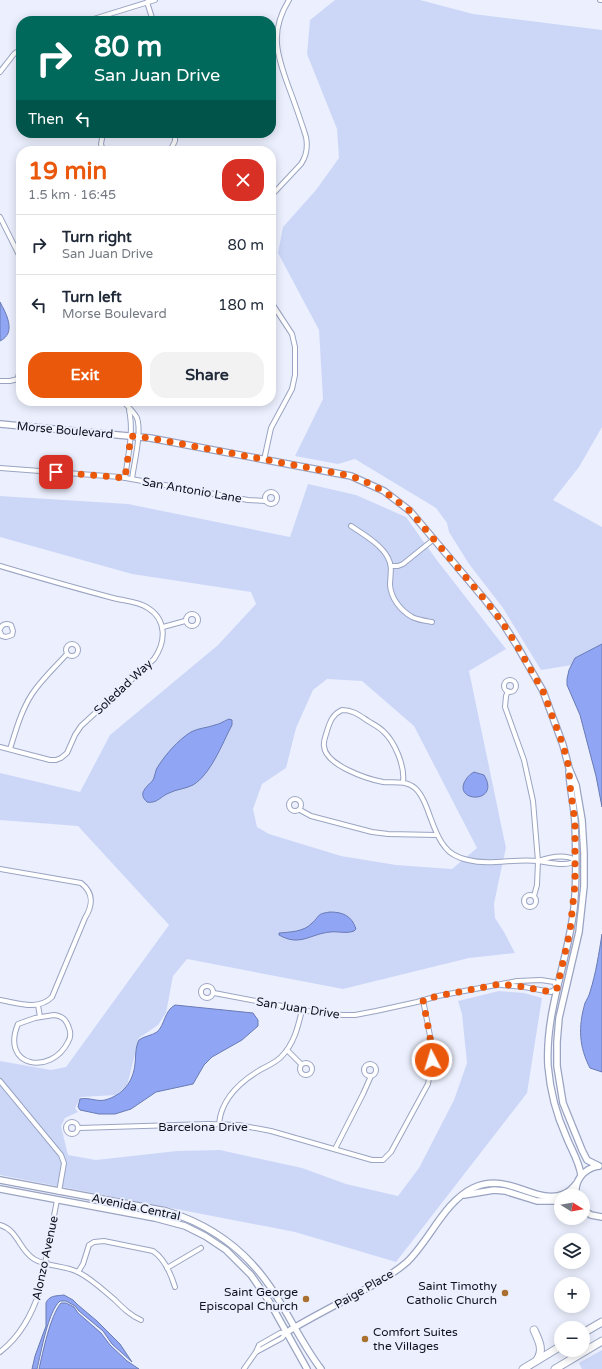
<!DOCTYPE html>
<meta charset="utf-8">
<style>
:root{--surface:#fff;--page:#f2f2f3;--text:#1f2937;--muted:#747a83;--line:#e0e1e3;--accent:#ea580c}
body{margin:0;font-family:"Varela Round",sans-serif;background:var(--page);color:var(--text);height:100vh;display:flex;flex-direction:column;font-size:15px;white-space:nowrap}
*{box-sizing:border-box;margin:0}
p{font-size:13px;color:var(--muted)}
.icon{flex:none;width:22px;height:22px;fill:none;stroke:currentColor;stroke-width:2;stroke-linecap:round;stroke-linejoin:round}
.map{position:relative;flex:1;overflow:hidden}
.details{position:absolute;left:16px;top:146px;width:260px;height:260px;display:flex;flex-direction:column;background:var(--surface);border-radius:16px;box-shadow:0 2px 10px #0003}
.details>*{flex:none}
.hud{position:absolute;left:16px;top:16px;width:260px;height:122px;border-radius:16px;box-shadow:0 2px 10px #0003;background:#00695c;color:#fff;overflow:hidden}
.needle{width:26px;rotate:101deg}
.controls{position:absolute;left:554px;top:1189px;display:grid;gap:8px}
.controls a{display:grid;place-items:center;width:36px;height:36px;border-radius:50%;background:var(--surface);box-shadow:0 2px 10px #0003;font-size:20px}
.pin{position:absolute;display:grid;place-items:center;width:34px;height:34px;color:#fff;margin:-17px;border-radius:8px;box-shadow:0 2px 6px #0006}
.me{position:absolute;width:44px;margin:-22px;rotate:355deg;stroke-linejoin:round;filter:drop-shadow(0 0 3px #0008)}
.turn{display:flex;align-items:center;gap:14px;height:84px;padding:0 12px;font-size:18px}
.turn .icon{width:52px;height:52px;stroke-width:2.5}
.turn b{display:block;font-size:28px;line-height:34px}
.then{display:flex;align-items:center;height:38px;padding:0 12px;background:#0003;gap:8px;font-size:15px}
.round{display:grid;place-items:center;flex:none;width:42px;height:42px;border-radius:16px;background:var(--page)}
.summary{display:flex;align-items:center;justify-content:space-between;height:68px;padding:0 12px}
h1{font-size:24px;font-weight:800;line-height:30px;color:var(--accent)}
.primary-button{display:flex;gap:8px;margin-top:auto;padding:8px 12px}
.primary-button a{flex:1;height:46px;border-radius:16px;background:var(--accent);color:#fff;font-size:16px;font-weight:800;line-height:46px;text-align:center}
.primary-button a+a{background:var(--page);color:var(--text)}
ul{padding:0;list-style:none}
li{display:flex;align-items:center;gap:12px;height:60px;padding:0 12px;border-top:1px solid var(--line)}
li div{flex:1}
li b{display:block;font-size:15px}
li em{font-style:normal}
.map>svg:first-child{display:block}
.green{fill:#ccd7f8;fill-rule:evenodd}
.water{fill:#90a6f4;stroke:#697ab4}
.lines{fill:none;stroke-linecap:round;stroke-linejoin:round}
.street-casing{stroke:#9aa4c2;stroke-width:6}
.secondary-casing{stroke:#9aa4c2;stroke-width:8}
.highway-casing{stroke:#9aa4c2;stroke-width:9}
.street{stroke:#fff;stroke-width:4}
.secondary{stroke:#fff;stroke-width:5.5}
.highway{stroke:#fff;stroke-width:7}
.route{stroke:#ea580c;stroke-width:7;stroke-dasharray:0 12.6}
.poi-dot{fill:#aa7030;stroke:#ecf0fe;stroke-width:1.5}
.labels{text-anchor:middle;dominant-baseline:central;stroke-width:4;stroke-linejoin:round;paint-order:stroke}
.street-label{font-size:12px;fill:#0f121d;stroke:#ecf0fe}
.poi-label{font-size:12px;fill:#0f121d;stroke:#ecf0fe;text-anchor:end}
</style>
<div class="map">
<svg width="602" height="1369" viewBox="0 0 602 1369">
<rect width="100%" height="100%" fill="#ecf0fe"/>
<!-- green -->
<g class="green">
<polygon points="335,0 420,0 473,14 602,30 602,427 579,467 553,500 602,527 602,644 575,658 572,665 541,670 503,608 469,564 449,532 447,523 436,508 355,459 338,464 295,456 323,399 319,330 278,253 283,227 316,190 339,158 337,129 307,54 310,20"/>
<path d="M 308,484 L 356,495 L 406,517 L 436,559 L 506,649 L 469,671 L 506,848 L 500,875 L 494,904 L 495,918 L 504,932 L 515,953 L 469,958 L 343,989 L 187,959 L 173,976 L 166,1013 L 158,1025 L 139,1038 L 127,1086 L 116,1095 L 81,1097 L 75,1108 L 78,1112 L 65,1118 L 61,1126 L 68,1155 L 96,1160 L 177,1151 L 220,1150 L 302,1168 L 346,1184 L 398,1196 L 419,1168 L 454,1100 L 467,1063 L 462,1014 L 458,1001 L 499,991 L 524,993 L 542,998 L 527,1093 L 396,1262 L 295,1232 L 0,1175 L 0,1061 L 51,1070 L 66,1067 L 169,925 L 78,826 L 0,820 L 0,773 L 80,792 L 110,735 L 218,645 L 256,604 L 251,592 L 132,574 L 0,537 L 0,496 L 128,504 L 290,537 ZM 327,679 L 362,681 L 414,726 L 477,848 L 452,869 L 396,865 L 341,856 L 269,834 L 257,827 L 253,809 L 262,784 L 286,768 L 296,728 L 313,690 Z"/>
<polygon points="602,1350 602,1369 582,1369 579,1363"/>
</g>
<!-- water -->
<g class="water">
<path d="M 0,302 C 6,313 17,333 0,341 Z"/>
<polygon points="602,644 602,807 596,776 580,715 567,685 567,679 569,670 575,658"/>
<path d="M 229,719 L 232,720 L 232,725 C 222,744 211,774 193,785 C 185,789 177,789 169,793 C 161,796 157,804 147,802 C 137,793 147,787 153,780 C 155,776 155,772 157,768 C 165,755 178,740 191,732 C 198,728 207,728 215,725 C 220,724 224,721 229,719 Z"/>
<path d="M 474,772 L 484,775 C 501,803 456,803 464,783 C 467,777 469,775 474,772 Z"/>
<path d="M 330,912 C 343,912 352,916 356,929 L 354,931 C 346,934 338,931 330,932 C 310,934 300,947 279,935 L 279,933 C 290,932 304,932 312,923 C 321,915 316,914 330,912 Z"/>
<path d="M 602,934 L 602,1072 L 590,1068 C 579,1047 578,1027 585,1003 C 587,999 589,996 590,992 C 596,973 599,953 602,934 Z"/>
<path d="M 175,1005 L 253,1013 L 258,1020 L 258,1026 L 242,1040 L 212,1057 L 204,1065 L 193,1084 L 156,1092 L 131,1109 L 115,1114 L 99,1114 L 80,1110 L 78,1107 L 80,1099 C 89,1097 97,1102 105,1100 C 123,1095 133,1082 135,1064 C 136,1056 135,1048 139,1040 C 144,1036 151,1036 157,1032 C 165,1025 164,1011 175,1005 Z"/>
<path d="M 64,1295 L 73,1300 L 78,1305 L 97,1321 L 120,1344 L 132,1362 L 112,1344 L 103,1331 L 79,1311 L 75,1306 L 66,1301 L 60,1301 C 48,1311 41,1353 37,1369 L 32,1369 L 35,1356 L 46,1326 L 46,1303 C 49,1295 57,1296 64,1295 Z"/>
<path d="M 61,1303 L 66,1303 L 74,1307 L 78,1313 L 101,1333 L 110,1345 L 127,1361 L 139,1369 L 39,1369 C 43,1352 50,1316 61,1303 Z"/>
</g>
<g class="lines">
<defs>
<g id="street">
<polyline points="600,0 602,0"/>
<polyline points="147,2 153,21"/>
<polyline points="87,21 155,0"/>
<polyline points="0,72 14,54 21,49"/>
<polyline points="103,151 101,144 103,133"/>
<polyline points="170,151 175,141 175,133"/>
<path d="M 271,196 L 301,164 C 307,155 308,147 306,137 C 301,121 295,104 289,88 C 277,55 269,32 289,0"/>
<polyline points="0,217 21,259"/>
<polyline points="21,372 19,374 18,377 21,383"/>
<polyline points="0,381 10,381 18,379"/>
<path d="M 123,401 C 127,406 134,412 137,418 C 142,432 134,463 132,479"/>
<polyline points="264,460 271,428 292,389 295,375 295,347 292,334 271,302"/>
<polyline points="0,468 120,477 248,500 265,501"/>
<path d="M 125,478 C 128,455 134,432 129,410"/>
<circle cx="271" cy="498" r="6"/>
<path d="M 351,526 C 363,534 382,545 388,558 C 393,567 390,575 390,585 C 391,598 400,610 412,617 C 418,620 426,621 432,622"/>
<path d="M 0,566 C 37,577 75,588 113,598 C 124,601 138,601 148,608 C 167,620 166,642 154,659 L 81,726 L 75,735 L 67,753 L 61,758 L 56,760 L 50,760 L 0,747"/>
<polyline points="392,566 398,566 403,564 434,539"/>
<circle cx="192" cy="620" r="6"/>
<polyline points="163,627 185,621"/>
<path d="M 0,629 C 2,624 6,623 11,625 L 13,631 L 12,635 L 6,637 L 2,636 L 0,632"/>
<circle cx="72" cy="650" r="6"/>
<circle cx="510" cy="686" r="6"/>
<polyline points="508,691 506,696 505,707 524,760 533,801 538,861 537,885 534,896"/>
<path d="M 10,749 C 16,730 21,711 32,694 C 42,679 55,667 67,654"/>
<path d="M 403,782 C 405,766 395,742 383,731 C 379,727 373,724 368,721 C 359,715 353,710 342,710 C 333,714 330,721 327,731 C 326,735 323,741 324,746 C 325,765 367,779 383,782 C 393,783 406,780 415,788 C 429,801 431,831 445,847 C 450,854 459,858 468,860 C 491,866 515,858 538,861 C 547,862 561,866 571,863 C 573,863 574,861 576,860 C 565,854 549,857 538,861"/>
<circle cx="295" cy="805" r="6"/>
<polyline points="300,810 311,816 372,832 388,834 437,835"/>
<path d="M 0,869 L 81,883 C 94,893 93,905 85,918 L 52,997 C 38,1011 18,1003 0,1000"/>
<circle cx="530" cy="901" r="6"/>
<circle cx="207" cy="992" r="6"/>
<polyline points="214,993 324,1014 344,1015 355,1015 376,1011 417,1002 438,996 517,981 541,980 554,982 557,988 551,992 524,987 501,985"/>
<polyline points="38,1005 40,1017"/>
<path d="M 54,1015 C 62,1016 66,1019 69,1028 C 71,1033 71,1037 68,1042 C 51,1076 0,1067 18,1024 L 35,1018 Z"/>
<polyline points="287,1050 301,1064"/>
<circle cx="306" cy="1069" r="6"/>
<circle cx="370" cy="1070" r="6"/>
<polyline points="0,1081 61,1155 64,1163 59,1192"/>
<circle cx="72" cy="1128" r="6"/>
<path d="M 219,1124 C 221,1100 240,1082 260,1070 C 267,1066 275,1063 281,1057 C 294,1044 298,1027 302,1010"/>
<polyline points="79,1128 208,1124 239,1125 271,1131 372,1160 383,1160 391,1152 428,1084 432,1060 432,1046 423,1000"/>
<polyline points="335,1149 363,1094 371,1076"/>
<path d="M 0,1225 C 18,1230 19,1250 34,1259 C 47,1267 64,1265 78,1272 C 92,1279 103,1290 115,1300 C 123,1308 131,1316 141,1320"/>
<polyline points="167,1268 201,1248"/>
<path d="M 78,1272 L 83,1264 L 89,1245 L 94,1242 L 104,1241 L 153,1251 C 165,1259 171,1274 175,1287"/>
<path d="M 0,1352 C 21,1336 32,1314 40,1290 L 57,1200"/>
<polyline points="256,1352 282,1338 287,1332"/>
<polyline points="244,1369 256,1352 259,1345 280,1333 287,1332"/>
</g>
<g id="secondary">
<polyline points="0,424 150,438 351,476 384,491 410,511 486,601 502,622 516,644 543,691 563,745 569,768 576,785 582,820 584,853 584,886 579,932 559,1018 557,1042 557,1066 563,1103 582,1150 587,1160 599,1166"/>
<path d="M 569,772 C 570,789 574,806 575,823 C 576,851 577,880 574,908 C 568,961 545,1011 548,1066 C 550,1089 556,1114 566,1136 C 571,1149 579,1161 581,1175"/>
<path d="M 0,1180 L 166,1211 C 209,1224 244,1249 269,1285 C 288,1312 301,1343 321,1369"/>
<polyline points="0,1189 155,1218 185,1226 205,1236 226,1250 251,1275 269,1301 307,1369"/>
<polyline points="464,1195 494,1190 505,1191 537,1201 561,1201"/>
<path d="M 576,1196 C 574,1181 583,1169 598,1166"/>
<polyline points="583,1210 591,1215 602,1217"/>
<path d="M 287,1332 C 310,1318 334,1306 358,1293 C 376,1284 392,1275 407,1262 C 430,1240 444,1202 473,1188 C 509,1171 536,1206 564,1194 C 569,1192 573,1188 576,1184"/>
</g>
<g id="highway">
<path d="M 534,1330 C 539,1341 544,1350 537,1360"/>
<polyline points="583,1333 602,1322"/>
<polyline points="523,1369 561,1346"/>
<polyline points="555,1369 602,1341"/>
</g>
</defs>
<!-- street casing -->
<use href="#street" class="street-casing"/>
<!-- secondary casing -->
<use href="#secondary" class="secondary-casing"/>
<!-- highway casing -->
<use href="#highway" class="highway-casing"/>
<!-- street -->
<use href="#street" class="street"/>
<!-- secondary -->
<use href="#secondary" class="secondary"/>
<!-- highway -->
<use href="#highway" class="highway"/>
</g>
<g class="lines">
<!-- route -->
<polyline class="route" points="56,472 125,478 131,436 150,438 326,471 351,476 364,481 384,491 410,511 486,601 502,622 516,644 543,691 563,745 569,768 570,786 575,822 575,884 570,931 557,988 551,992 524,987 500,984 438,996 423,1000 430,1037 432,1060"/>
</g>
<!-- markers -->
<g class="poi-dot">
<circle cx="505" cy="1293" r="4"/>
<circle cx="306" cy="1299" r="4"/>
<circle cx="365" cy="1339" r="4"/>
</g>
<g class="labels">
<!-- street labels -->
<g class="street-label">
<text transform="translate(65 430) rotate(5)">Morse Boulevard</text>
<text transform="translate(192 490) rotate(10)">San Antonio Lane</text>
<text transform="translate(123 687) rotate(-43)">Soledad Way</text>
<text transform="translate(298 1008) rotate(9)">San Juan Drive</text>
<text x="203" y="1127">Barcelona Drive</text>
<text transform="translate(136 1207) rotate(12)">Avenida Central</text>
<text transform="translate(45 1258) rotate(-78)">Alonzo Avenue</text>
<text transform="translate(364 1289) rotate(-30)">Paige Place</text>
</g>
<!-- poi labels -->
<g class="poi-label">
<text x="497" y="1286">Saint Timothy<tspan x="497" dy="14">Catholic Church</tspan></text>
<text x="298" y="1292">Saint George<tspan x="298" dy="14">Episcopal Church</tspan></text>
<text x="373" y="1332" text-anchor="start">Comfort Suites<tspan x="373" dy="14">the Villages</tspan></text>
</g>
</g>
</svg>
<div class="controls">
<a><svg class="needle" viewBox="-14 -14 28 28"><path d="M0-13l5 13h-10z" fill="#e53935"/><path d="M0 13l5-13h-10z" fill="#747a83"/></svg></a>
<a><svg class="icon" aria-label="layers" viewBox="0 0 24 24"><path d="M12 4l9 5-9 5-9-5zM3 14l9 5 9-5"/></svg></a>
<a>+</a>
<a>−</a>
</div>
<div class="pin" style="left:56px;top:472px;background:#d93025"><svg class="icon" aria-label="arrive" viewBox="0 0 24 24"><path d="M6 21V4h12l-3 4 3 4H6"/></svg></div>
<svg class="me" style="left:432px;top:1060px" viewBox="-20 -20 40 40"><circle r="17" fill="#ea580c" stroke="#fff" stroke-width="3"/><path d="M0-11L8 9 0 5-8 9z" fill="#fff"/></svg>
<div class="hud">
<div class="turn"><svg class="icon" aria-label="right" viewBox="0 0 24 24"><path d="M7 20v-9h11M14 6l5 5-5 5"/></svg><div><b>80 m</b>San Juan Drive</div></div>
<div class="then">Then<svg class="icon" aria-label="left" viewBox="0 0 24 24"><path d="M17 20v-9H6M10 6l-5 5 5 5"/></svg></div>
</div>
<section class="details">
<div class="summary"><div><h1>19 min</h1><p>1.5 km · 16:45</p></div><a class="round" style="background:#d93025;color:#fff"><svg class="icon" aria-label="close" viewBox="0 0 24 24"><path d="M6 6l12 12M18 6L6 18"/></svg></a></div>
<ul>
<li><svg class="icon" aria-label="right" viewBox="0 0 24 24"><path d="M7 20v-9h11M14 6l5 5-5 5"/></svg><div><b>Turn right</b><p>San Juan Drive</p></div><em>80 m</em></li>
<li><svg class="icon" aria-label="left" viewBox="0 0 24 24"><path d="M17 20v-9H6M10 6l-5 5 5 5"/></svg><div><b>Turn left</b><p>Morse Boulevard</p></div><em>180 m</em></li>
</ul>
<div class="primary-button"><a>Exit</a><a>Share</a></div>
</section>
</div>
